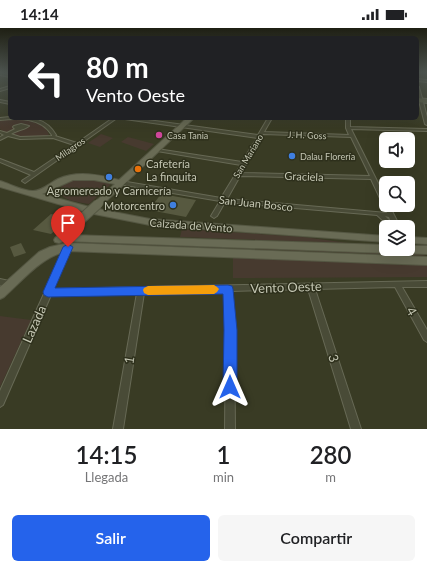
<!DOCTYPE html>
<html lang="es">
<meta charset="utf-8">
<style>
:root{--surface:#fff;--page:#f6f6f6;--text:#202124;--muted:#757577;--accent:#2563eb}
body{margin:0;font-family:Lato,sans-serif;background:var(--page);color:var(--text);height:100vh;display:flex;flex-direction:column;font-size:15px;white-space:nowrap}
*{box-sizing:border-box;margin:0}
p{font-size:13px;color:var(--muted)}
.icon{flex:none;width:22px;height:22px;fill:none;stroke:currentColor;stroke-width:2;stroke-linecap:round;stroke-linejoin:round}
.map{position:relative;height:401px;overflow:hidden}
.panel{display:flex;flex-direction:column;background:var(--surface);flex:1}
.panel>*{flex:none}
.hud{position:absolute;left:8px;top:8px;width:411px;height:84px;border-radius:6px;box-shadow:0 4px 16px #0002;background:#202124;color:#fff;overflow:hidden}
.buttons{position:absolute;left:379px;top:104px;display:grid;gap:8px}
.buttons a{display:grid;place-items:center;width:36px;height:36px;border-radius:6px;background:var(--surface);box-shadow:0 4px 16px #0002;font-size:20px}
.pin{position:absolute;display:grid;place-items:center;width:34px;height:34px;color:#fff;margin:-41px -17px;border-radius:50% 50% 50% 0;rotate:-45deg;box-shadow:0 0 4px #0007}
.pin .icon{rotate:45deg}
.me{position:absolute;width:44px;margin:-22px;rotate:0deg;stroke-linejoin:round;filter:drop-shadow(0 0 3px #0008)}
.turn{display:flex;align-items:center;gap:14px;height:84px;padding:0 12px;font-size:18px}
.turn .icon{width:52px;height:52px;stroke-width:2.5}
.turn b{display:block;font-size:28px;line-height:34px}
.eta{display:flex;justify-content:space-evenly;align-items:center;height:68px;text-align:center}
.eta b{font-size:24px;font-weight:600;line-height:28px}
.action{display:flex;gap:8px;margin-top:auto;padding:8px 12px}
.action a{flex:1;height:46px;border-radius:6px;background:var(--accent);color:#fff;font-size:16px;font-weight:600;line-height:46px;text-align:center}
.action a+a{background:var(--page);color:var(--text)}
.status{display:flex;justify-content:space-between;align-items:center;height:28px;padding:0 20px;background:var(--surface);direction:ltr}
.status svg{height:11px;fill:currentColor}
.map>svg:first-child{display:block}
.green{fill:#473a2f}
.building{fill:#575940}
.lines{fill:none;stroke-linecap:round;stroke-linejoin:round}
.minor-casing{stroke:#676955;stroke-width:2}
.secondary-casing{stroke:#676955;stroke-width:2}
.primary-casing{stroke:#555743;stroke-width:2}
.minor{fill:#494b37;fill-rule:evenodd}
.secondary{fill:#5a5e45;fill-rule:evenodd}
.primary{fill:#696b55;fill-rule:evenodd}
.primary-bridge-casing{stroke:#555743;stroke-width:11;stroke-linecap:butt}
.primary-bridge{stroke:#696b55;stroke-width:9}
.route{fill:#2563eb;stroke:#184099}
.slow{fill:#f59e0b}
.hotel-dot{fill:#d1479c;stroke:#2e301c;stroke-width:1.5}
.shop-dot{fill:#3f7fe0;stroke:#2e301c;stroke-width:1.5}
.food-dot{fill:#e8710a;stroke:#2e301c;stroke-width:1.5}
.labels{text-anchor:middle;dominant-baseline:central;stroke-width:3;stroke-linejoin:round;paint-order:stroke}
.far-poi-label{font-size:9px;fill:#c4c6b3;stroke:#2e301c;text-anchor:start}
.far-street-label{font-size:9px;fill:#c4c6b3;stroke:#2e301c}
.poi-label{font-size:11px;fill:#c4c6b3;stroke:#2e301c;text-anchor:start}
.street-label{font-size:11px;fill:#c4c6b3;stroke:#2e301c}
.near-street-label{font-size:13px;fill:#c4c6b3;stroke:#2e301c}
</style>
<div class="status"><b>14:14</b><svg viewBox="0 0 49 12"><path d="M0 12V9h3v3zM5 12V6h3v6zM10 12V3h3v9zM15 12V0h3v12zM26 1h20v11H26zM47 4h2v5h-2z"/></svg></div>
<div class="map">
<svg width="427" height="401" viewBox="0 0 427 401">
<rect width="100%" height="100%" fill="#393b24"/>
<!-- green -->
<g class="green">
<path d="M 10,91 C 23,92 45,92 49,107 C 39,112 8,109 0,101 L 0,93 Z"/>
<polygon points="101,106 113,110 100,119 88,115"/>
<polygon points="128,109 154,116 146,123 121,114"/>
<path d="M 82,150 L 107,154 L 111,156 L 89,176 C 79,174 61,173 59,162 C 64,153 73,151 82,150 Z"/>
<polygon points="182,201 304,209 348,215 180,209"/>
<polygon points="86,213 412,225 427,228 92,215"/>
<polygon points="233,229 427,237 427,249 233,250"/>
<polygon points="0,288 31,292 0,359"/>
</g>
<!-- building -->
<g class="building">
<polygon points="161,166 196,172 186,189 149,182"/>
<polygon points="51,186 69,190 51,206 33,202"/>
<polygon points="21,215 26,225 14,229 10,219"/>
</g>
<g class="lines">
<defs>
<g id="minor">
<polygon points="0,45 10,47 10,49 0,47"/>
<polygon points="417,51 427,52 427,54 417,53"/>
<polygon points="10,58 10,60 0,63 0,61"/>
<polygon points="417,58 419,59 427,89 427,97 425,96 417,65"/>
<polygon points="0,72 10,74 10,76 0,74"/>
<path d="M 10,89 L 10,90 C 29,90 45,88 56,107 L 55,108 L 77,115 L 113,90 L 117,90 L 25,155 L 22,153 L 23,152 L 31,147 L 0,134 L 0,131 L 34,144 L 74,117 L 53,110 L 20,111 L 8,108 L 0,112 L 0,109 L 4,107 L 0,105 L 0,103 L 7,105 L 15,101 L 13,99 L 14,98 L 21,96 L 29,98 C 24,102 17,102 11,106 L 20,109 L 52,108 L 52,107 C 41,89 18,90 0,92 L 0,90 Z"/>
<path d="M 123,90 L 133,90 L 258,107 L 268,90 L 272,90 L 264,104 L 349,107 L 346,100 L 346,90 L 350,90 L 350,99 L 427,101 L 427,103 L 351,101 L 386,171 L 386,177 L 389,177 L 400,199 L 390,199 L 377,187 L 225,174 L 217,188 L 214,190 L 211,188 L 220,173 L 119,156 L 118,155 L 121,153 L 221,170 L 235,147 L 235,146 L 241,137 L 157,123 L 155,122 L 157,121 L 242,134 L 257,110 L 125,91 ZM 263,106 L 351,109 L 370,148 L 241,145 ZM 240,148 L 371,151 L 387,185 L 227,171 ZM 385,188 L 389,189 L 391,194 Z"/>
<polygon points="66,217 68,217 71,219 53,261 427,253 427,259 402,259 427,302 427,314 424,312 395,259 315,261 361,401 351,401 308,261 232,263 234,302 235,401 225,401 226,302 224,263 144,265 123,401 113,401 137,265 51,267 3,377 0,379 0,363"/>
<polygon points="0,251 14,254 15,256 14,258 11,259 0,257"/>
</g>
<polygon id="secondary" points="417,70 427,71 427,75 417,74"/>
<g id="primary">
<path d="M 187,90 L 194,90 L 101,178 L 98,179 L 93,176 L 115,156 L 94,152 L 73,152 L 42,166 L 93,180 L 150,191 L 386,208 L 386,214 L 150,197 L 89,185 L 0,159 L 0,153 C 10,156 23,163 33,163 C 42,163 50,155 58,151 C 78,142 99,147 119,152 Z"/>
<polygon points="79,190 84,193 70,207 386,217 386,221 408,221 408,218 427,218 427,226 396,225 391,222 386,225 64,213 59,215 55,214 54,212 55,210 76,191"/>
<polygon points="408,209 427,210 427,216 408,215"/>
<path d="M 68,215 L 427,229 L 427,237 L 68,223 C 42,228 24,251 4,269 L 0,271 L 0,259 L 39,224 L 50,219 Z"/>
</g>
</defs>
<!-- minor casing -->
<use href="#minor" class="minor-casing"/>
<!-- secondary casing -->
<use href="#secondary" class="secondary-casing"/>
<!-- primary casing -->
<use href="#primary" class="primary-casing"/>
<!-- minor -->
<use href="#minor" class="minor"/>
<!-- secondary -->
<use href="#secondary" class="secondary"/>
<!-- primary -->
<use href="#primary" class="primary"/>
<defs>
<polyline id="primary-bridge" points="79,193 98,176"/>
</defs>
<!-- primary-bridge casing -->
<use href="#primary-bridge" class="primary-bridge-casing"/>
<!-- primary-bridge -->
<use href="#primary-bridge" class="primary-bridge"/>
</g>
<!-- sky -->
<linearGradient id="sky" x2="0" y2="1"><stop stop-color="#1f2014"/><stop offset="0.44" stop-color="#4e5550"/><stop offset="1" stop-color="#4e5550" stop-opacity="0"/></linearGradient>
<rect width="427" height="100" fill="url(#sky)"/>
<!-- route -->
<polygon class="route" points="68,216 73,219 55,260 228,257 232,258 233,261 237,302 237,359 235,363 230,365 225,363 223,359 224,302 223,266 48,269 44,267 43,264 63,219"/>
<!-- slow -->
<polygon class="slow" points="214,257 217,259 219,261 217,264 214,266 148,267 144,265 143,262 144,260 148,258"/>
<!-- markers -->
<circle class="hotel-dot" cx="159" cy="107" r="4"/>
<g class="shop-dot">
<circle cx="292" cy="128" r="4"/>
<circle cx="109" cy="149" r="4"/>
<circle cx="173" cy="177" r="4"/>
</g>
<circle class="food-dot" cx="138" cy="141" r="4"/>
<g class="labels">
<!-- far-poi labels -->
<g class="far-poi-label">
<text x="167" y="107">Casa Tania</text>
<text x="300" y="128">Dalau Florería</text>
</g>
<!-- far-street labels -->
<g class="far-street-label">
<text transform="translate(307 107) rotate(2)">J. H. Goss</text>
<text transform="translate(70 121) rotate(-35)">Milagros</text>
<text transform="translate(248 128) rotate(-59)">San Mariano</text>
</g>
<!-- poi labels -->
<g class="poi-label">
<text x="146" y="135">Cafetería<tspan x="146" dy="13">La finquita</tspan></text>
<text x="109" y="162" text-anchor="middle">Agromercado y Carnicería</text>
<text x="165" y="177" text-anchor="end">Motorcentro</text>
</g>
<!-- street labels -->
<g class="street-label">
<text transform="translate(304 148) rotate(2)">Graciela</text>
<text transform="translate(256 175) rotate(6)">San Juan Bosco</text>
<text transform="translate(191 197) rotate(4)">Calzada de Vento</text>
</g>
<!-- near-street labels -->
<g class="near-street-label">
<text transform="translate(286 259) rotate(-2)">Vento Oeste</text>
<text transform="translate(412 283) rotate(60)">4</text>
<text transform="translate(34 296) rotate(-66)">Lazada</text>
<text transform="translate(334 330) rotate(72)">3</text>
<text transform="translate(129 332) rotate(-81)">1</text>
</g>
</g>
</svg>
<div class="buttons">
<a><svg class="icon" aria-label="sound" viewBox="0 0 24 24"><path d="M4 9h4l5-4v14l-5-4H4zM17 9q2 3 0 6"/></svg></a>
<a><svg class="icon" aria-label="search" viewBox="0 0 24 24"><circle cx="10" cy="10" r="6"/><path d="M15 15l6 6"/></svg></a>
<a><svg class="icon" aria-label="layers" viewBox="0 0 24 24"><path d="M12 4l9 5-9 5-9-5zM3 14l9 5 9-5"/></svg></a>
</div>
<div class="pin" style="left:68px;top:219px;background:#d93025"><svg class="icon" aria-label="arrive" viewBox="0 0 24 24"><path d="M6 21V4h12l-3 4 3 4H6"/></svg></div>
<svg class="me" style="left:230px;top:359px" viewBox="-20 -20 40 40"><path d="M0-17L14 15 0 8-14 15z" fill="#2563eb" stroke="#fff" stroke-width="4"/></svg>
<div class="hud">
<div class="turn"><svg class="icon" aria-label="left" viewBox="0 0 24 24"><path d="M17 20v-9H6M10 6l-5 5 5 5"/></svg><div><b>80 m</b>Vento Oeste</div></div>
</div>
</div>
<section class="panel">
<div class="eta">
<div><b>14:15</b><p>Llegada</p></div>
<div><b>1</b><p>min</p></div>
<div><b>280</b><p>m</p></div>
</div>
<div class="action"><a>Salir</a><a>Compartir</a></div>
</section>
